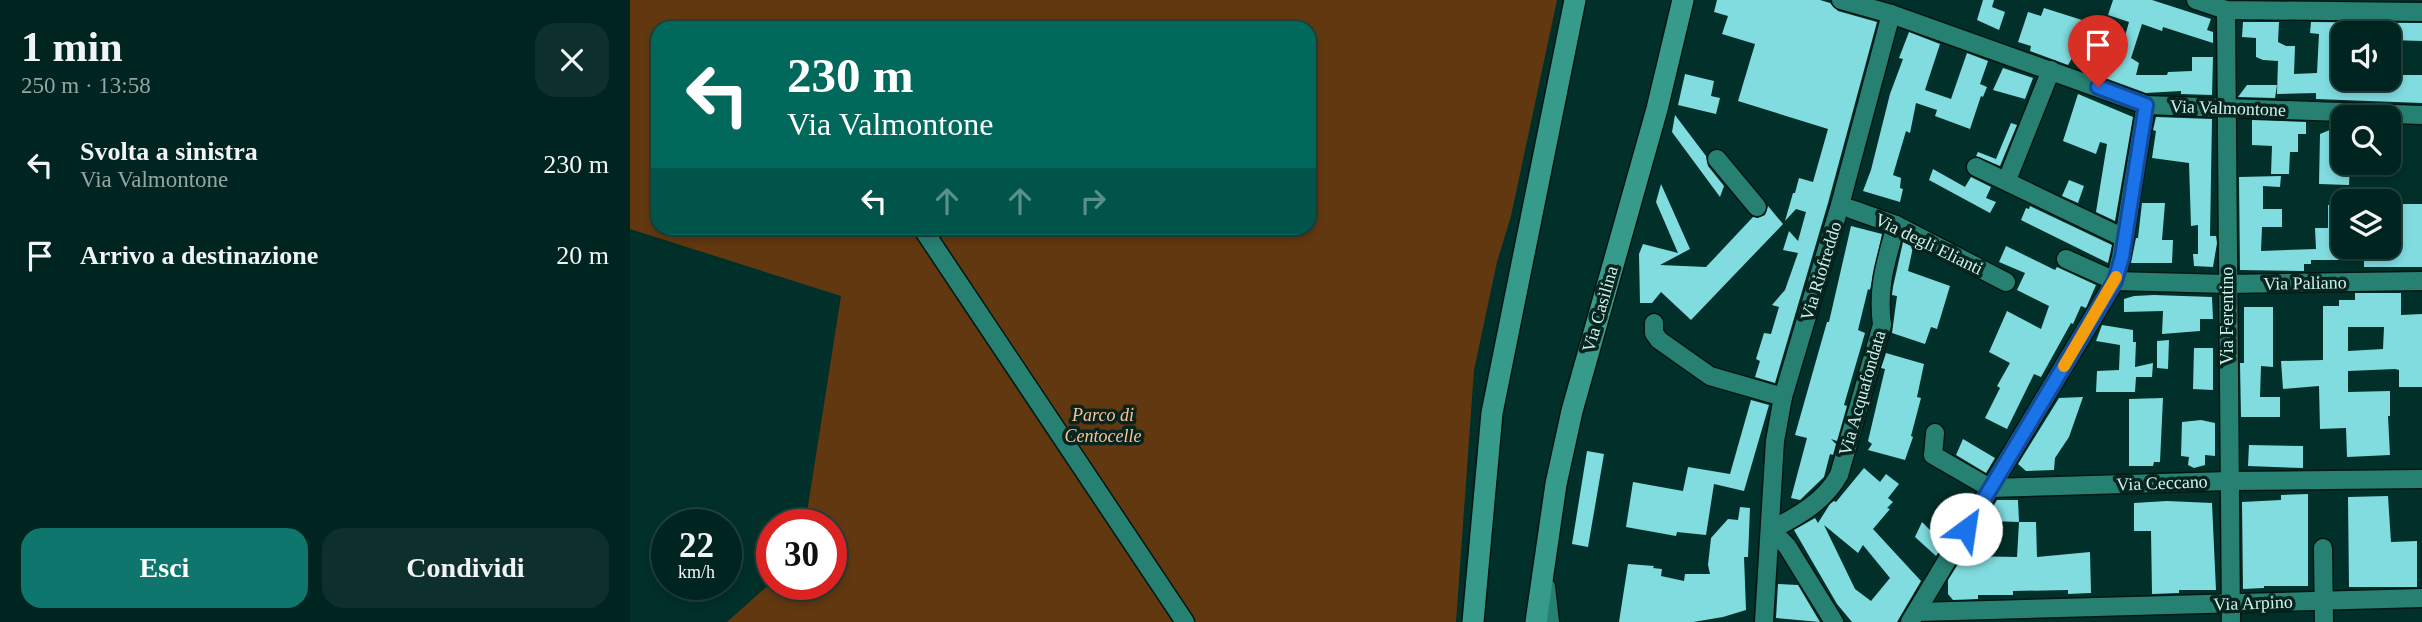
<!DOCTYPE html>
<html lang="it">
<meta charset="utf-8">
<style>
:root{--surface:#00241f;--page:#0e302c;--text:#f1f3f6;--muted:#95a4a4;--line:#22413d;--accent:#0f766e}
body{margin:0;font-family:Georgia,serif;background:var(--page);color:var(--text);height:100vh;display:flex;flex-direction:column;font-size:26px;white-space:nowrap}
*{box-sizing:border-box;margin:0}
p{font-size:23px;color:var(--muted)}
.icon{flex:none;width:38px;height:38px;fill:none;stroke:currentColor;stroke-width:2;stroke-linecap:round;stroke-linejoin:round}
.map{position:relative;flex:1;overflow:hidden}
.details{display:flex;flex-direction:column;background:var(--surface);width:630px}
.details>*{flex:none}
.guide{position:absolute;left:21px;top:21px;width:665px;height:214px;border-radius:21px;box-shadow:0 4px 10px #0003,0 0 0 2px var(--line);background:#00695c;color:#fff;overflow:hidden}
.tools{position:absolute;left:1701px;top:21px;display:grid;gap:14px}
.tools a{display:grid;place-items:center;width:70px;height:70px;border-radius:14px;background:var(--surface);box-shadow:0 4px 10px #0003,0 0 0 2px var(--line);font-size:35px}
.speed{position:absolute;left:21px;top:509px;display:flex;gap:14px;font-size:35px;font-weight:700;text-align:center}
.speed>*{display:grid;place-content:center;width:91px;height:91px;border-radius:50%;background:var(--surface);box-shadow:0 4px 10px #0003,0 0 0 2px var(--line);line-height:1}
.speed small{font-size:18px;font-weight:400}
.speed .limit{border:10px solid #d22;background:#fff;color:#111}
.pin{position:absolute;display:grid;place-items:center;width:60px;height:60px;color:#fff;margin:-72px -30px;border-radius:50% 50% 50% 0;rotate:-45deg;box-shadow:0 0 7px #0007}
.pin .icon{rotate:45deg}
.me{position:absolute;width:77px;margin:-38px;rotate:31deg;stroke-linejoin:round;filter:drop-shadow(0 0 5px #0008)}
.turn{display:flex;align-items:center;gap:24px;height:147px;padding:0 21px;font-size:32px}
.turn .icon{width:91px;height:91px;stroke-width:2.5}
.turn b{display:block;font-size:49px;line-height:60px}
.lanes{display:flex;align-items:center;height:66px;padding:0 21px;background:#0003;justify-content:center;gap:35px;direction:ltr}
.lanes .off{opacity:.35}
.round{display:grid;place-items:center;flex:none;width:74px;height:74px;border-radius:21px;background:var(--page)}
.head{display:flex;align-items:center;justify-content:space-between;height:119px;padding:0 21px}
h1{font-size:42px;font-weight:800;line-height:52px}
.button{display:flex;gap:14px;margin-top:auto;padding:14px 21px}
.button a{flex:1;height:80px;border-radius:21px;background:var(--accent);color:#fff;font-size:28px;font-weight:800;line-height:80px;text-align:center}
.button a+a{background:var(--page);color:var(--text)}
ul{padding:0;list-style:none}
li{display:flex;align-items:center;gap:21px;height:91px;padding:0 21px}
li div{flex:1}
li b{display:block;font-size:26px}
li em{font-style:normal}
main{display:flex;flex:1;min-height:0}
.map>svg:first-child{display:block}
.green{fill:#623810;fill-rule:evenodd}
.building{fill:#81dce0;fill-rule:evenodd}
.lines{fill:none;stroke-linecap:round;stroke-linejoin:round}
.minor-casing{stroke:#001612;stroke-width:21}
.major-casing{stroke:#001612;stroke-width:24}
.minor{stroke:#268172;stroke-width:18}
.major{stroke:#379b8b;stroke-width:21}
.route-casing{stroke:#114b97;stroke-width:18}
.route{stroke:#1a73e8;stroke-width:12}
.slow{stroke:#f59e0b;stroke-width:12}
.labels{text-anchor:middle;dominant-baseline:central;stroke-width:7;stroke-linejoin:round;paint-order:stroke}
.street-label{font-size:18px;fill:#ccf4eb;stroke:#08241f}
.park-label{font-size:18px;font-style:italic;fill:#fdc292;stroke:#08241f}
</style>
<main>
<section class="details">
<div class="head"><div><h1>1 min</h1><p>250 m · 13:58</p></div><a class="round"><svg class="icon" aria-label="close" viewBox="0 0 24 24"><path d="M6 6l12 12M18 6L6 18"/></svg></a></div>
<ul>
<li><svg class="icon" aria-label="left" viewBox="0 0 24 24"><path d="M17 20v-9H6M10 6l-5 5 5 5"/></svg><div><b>Svolta a sinistra</b><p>Via Valmontone</p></div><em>230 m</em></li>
<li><svg class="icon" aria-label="arrive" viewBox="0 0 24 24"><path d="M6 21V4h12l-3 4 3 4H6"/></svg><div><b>Arrivo a destinazione</b></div><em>20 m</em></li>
</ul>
<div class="button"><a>Esci</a><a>Condividi</a></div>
</section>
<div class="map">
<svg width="1792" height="622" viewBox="0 0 1792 622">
<rect width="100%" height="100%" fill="#003029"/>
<!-- green -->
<path class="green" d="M 0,0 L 927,0 L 881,216 L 867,262 L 844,370 L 826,622 L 97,622 L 142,582 L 142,584 L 201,584 L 201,525 L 175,525 L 211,296 L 0,229 ZM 28,28 L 679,28 L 679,228 L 28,228 Z"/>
<!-- building -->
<g class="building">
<polygon points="1087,0 1190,0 1200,3 1208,11 1247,22 1198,203 1145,383 1125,377 1130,361 1126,359 1134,333 1141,334 1149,307 1142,305 1155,290 1168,253 1153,250 1159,231 1168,241 1176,212 1166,209 1155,221 1163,193 1165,193 1169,178 1183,182 1198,129 1108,101 1125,44 1092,34 1098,16 1084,12"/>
<polygon points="1353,0 1364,0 1362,7 1375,12 1369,30 1347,20"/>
<polygon points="1483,0 1522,0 1581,19 1577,30 1583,32 1583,43 1533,27 1532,31 1512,24 1501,58 1509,63 1506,75 1537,75 1538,72 1562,71 1562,57 1583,57 1582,95 1551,94 1551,91 1516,93 1456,71 1460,61 1477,67 1480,58 1489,57 1499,22 1478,15"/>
<polygon points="1414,8 1452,20 1447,38 1452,41 1438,65 1400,51 1401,46 1388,42 1398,12 1411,16"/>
<polygon points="1613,22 1649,22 1648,42 1656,46 1665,46 1664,74 1687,73 1689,34 1680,33 1681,22 1792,23 1792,41 1759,40 1759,33 1713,33 1713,42 1707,42 1706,68 1713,68 1713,81 1759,79 1759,75 1792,75 1792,103 1686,99 1686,93 1647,94 1648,61 1633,60 1626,57 1626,38 1612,37"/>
<polygon points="1279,32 1310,44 1295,90 1321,99 1337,53 1358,61 1350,84 1357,87 1353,97 1351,96 1340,129 1305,116 1307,110 1286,103 1280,133 1276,131 1263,175 1271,178 1270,188 1273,189 1270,202 1233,191 1241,170 1260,94 1273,59 1269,58"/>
<polygon points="1373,68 1403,78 1395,99 1363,90"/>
<polygon points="1055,74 1084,81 1081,96 1090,98 1086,114 1048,105"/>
<polygon points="1617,85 1647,85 1645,98 1608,97"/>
<polygon points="1448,94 1503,117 1485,221 1466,212 1477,144 1470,142 1466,154 1433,141"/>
<polygon points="1045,115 1076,156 1078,166 1094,186 1090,197 1042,132"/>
<polygon points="1526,117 1582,119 1580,236 1586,236 1587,243 1583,267 1564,266 1563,254 1568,254 1568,225 1561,226 1559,163 1522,158 1526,131 1523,130"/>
<polygon points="1622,120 1676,122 1676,134 1668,134 1668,152 1660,152 1659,174 1641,174 1642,146 1622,145"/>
<polygon points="1381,123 1387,125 1370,166 1346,156 1348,152 1366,159"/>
<polygon points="1702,129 1713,129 1713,163 1720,163 1719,185 1689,184 1690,134"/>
<polygon points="1303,169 1335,187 1341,177 1361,187 1356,198 1366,202 1360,213 1299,180"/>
<polygon points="1651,176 1650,187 1633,186 1633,209 1652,209 1652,227 1632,227 1631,251 1686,249 1685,228 1698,228 1698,205 1712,205 1713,247 1761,248 1764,204 1792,204 1792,267 1734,267 1734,260 1681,260 1681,264 1674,264 1674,271 1610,270 1609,177"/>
<polygon points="1439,180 1454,186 1448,203 1432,196"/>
<polygon points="1031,184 1060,249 1030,265 1076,267 1123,217 1128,218 1135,215 1138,206 1153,224 1061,320 1031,292 1022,303 1010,303 1009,254 1013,244 1048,253 1026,202"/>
<polygon points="1512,203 1535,203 1532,240 1543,240 1542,263 1501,263 1506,238 1508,238"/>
<polygon points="1400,206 1482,245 1478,263 1391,220 1396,208 1399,209"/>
<polygon points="1221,226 1252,234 1240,290 1238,289 1228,330 1235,333 1214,405 1217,406 1207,441 1201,439 1206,444 1203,455 1200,454 1194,477 1170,500 1161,498 1177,438 1165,435 1197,322 1199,322"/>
<polygon points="1273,242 1283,247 1278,271 1320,286 1307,329 1301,327 1295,344 1262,333 1267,296 1262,295 1263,287"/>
<polygon points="1376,246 1425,270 1427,267 1466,285 1456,308 1451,306 1443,324 1441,323 1411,377 1404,374 1377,429 1355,418 1370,388 1367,386 1380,363 1359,352 1377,311 1411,329 1419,306 1387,290 1395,273 1369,262"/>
<path d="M 1725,293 L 1771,293 L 1771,315 L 1792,314 L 1792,387 L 1769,387 L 1769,370 L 1765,369 L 1718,371 L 1718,392 L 1760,391 L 1760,416 L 1758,416 L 1760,455 L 1717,457 L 1716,428 L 1690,429 L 1689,386 L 1653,389 L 1651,361 L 1693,360 L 1693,306 L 1709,306 L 1709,300 L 1725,300 ZM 1718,327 L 1754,327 L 1753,349 L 1718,351 Z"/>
<polygon points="1524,295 1582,297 1583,319 1570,319 1570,331 1532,334 1533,311 1494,312 1494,299 1504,296"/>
<polygon points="1614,307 1643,307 1643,367 1631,366 1630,397 1650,397 1650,417 1611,417 1610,363 1614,363"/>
<polygon points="1472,325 1503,330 1503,342 1506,342 1505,367 1523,363 1522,377 1506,377 1505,392 1466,392 1467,371 1489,370 1490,345 1466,341"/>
<polygon points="1539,340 1538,369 1527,368 1527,341"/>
<polygon points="1564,348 1583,348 1583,390 1563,389"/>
<polygon points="1256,353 1294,364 1287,397 1291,398 1281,436 1283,437 1275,460 1238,450 1242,444 1238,441 1255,369 1251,368"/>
<polygon points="1453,397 1439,437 1425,458 1424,470 1396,471 1388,464 1429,398"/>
<polygon points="1533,398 1530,462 1524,462 1523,466 1499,466 1499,399"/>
<polygon points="1121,400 1139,405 1114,491 1084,484 1076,535 1047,532 1046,536 996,527 1003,482 1053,491 1058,467 1100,474"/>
<polygon points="1571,420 1585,423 1585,456 1575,455 1575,465 1564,468 1558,465 1559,457 1551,456 1552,422"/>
<polygon points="1333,439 1365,458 1356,473 1326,455"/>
<polygon points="1619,445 1673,446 1673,468 1618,466"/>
<polygon points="957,451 974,454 958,547 942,544"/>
<path d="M 1234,468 L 1250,482 L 1256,474 L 1269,484 L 1258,498 L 1263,502 L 1257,508 L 1260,509 L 1243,529 L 1291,581 L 1267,622 L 1222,622 L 1207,604 L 1164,530 L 1185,518 L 1188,523 L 1200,504 L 1204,501 L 1206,502 ZM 1194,525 L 1228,553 L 1233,545 L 1260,578 L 1241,601 L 1225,589 Z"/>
<polygon points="1678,494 1678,586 1634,586 1634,588 1613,589 1612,502 1651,500 1651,495"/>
<polygon points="1758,496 1761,542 1787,541 1787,587 1719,587 1718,497"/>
<polygon points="1367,500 1388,500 1389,522 1360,521 1361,510"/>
<polygon points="1537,501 1582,503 1586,590 1549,590 1549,593 1522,594 1521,531 1504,531 1504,503"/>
<polygon points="1110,507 1120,508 1118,557 1114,557 1116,610 1093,617 1063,622 989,622 998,564 1024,566 1023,568 1032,569 1031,576 1054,581 1055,574 1080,574 1078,565 1081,538 1098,519 1108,520"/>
<polygon points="1292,522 1314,544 1306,556 1285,537"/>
<polygon points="1389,522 1406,522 1407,557 1460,552 1461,593 1438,594 1438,590 1383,591 1383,595 1348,595 1348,599 1323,600 1318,594 1318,580 1333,556 1387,557"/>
<polygon points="1148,584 1168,585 1190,622 1146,618"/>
</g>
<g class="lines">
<defs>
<g id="minor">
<polyline points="1211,0 1261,14 1516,105 1792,115"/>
<polyline points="1566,0 1596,10 1792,12"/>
<polyline points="1596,10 1601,622"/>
<polyline points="1087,159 1127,207"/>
<polyline points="1346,167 1494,238"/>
<polyline points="1377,180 1421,70"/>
<polyline points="1221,209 1266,225 1376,282"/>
<polyline points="292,228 555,622"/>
<polyline points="1436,259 1485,281 1597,284 1792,281"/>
<polyline points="1024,323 1024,333 1029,340 1080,376 1153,397"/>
<polyline points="1305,433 1303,455 1360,488 1599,481 1792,479"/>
<path d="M 1141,530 C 1168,516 1194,502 1209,475 L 1252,325 C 1247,286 1256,262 1266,225"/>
<polyline points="1141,530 1157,546 1204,622"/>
<polyline points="1693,548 1694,622"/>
<polyline points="916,587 920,622"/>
<polyline points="1287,612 1792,598"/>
<polyline points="1134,622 1145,441 1153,397 1210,205 1261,14"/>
<polyline points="1280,622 1485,281 1491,257 1516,105"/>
</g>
<g id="major">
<polyline points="843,622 862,413 945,0"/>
<polyline points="906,622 926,484 942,411 1027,109 1053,0"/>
</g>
</defs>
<!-- minor casing -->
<use href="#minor" class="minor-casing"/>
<!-- major casing -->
<use href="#major" class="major-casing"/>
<!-- minor -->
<use href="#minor" class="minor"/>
<!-- major -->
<use href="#major" class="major"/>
</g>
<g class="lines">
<defs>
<polyline id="route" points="1336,529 1485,281 1492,257 1516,105 1468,87"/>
</defs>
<!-- route casing -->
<use href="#route" class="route-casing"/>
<!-- route -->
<use href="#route" class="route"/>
<!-- slow -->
<polyline class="slow" points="1434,366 1486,277"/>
</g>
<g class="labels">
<!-- street labels -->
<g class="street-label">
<text transform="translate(1598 108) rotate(2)">Via Valmontone</text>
<text transform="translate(1299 244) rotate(26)">Via degli Elianti</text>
<text transform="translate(1191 271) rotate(-73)">Via Riofreddo</text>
<text transform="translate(1675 283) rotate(-1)">Via Paliano</text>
<text transform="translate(970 309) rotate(-74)">Via Casilina</text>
<text transform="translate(1597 316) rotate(-90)">Via Ferentino</text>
<text transform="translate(1232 393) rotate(-74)">Via Acquafondata</text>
<text transform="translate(1532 483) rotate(-2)">Via Ceccano</text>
<text transform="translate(1623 603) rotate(-2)">Via Arpino</text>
</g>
<!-- park labels -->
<g class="park-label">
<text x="473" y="415">Parco di<tspan x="473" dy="21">Centocelle</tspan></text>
</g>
</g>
</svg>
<div class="tools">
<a><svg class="icon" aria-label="sound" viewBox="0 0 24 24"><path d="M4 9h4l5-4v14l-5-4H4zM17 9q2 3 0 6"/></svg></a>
<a><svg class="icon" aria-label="search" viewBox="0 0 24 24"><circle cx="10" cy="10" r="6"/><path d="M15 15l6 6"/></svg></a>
<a><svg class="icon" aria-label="layers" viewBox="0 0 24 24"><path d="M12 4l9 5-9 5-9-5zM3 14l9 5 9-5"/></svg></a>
</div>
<div class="speed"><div>22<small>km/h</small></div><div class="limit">30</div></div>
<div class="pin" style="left:1468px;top:87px;background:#d93025"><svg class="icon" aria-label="arrive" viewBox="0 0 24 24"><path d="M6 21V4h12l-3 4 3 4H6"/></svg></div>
<svg class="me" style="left:1336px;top:529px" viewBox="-20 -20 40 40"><circle r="19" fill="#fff"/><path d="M0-13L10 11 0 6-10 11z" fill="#1a73e8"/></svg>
<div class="guide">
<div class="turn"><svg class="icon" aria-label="left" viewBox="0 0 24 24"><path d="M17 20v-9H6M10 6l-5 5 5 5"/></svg><div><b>230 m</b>Via Valmontone</div></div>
<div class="lanes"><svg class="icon" aria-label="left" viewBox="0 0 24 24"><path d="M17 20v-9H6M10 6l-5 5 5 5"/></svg><svg class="icon off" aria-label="ahead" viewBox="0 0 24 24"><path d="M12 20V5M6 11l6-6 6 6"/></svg><svg class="icon off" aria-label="ahead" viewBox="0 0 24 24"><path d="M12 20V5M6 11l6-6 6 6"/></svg><svg class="icon off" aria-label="right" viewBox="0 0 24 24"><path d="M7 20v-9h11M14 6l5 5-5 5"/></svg></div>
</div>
</div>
</main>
